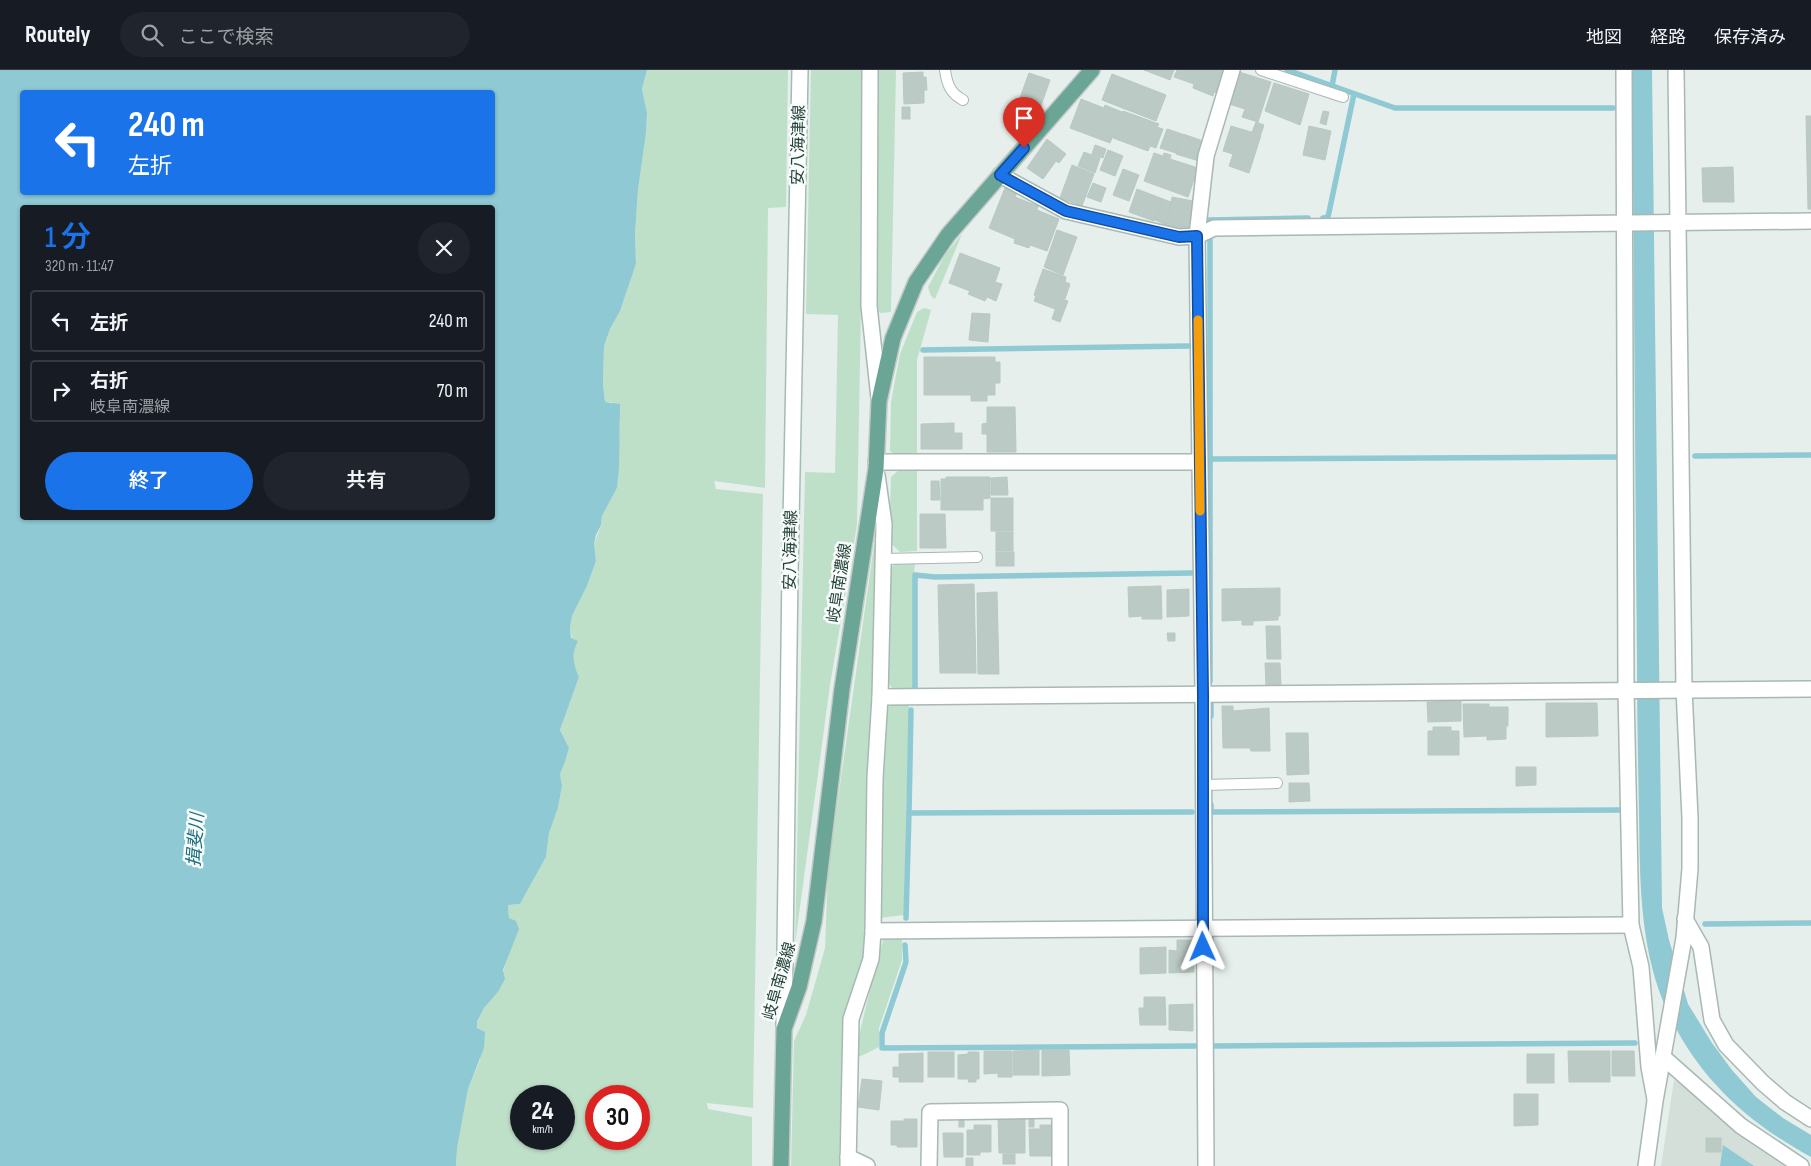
<!DOCTYPE html>
<html lang="ja">
<meta charset="utf-8">
<style>
:root{--surface:#171b24;--page:#20242c;--text:#f1f3f6;--muted:#9ea1a6;--line:#363941;--accent:#1a73e8}
body{margin:0;font-family:"Sofia Sans Condensed","Noto Sans JP",sans-serif;background:var(--page);color:var(--text);height:100vh;display:flex;flex-direction:column;font-size:19px;white-space:nowrap}
*{box-sizing:border-box;margin:0}
p{font-size:16px;color:var(--muted)}
.icon{flex:none;width:28px;height:28px;fill:none;stroke:currentColor;stroke-width:2;stroke-linecap:round;stroke-linejoin:round}
.map{position:relative;flex:1;overflow:hidden}
.drawer{position:absolute;left:20px;top:135px;width:475px;height:315px;display:flex;flex-direction:column;background:var(--surface);border-radius:5px;box-shadow:0 1px 4px #0004}
.drawer>*{flex:none}
.guide{position:absolute;left:20px;top:20px;width:475px;height:105px;border-radius:5px;box-shadow:0 1px 4px #0004;background:#1a73e8;color:#fff;overflow:hidden}
.speed{position:absolute;left:510px;top:1015px;display:flex;gap:10px;font-size:25px;font-weight:700;text-align:center}
.speed>*{display:grid;place-content:center;width:65px;height:65px;border-radius:50%;background:var(--surface);box-shadow:0 1px 4px #0004;line-height:1}
.speed small{font-size:12px;font-weight:400}
.speed .limit{border:8px solid #d22;background:#fff;color:#111}
.pin{position:absolute;display:grid;place-items:center;width:42px;height:42px;color:#fff;margin:-51px -21px;border-radius:50% 50% 50% 0;rotate:-45deg;box-shadow:0 0 5px #0007}
.pin .icon{rotate:45deg}
.me{position:absolute;width:55px;margin:-28px;rotate:359deg;stroke-linejoin:round;filter:drop-shadow(0 0 4px #0008)}
.turn{display:flex;align-items:center;gap:18px;height:105px;padding:0 25px;font-size:22px}
.turn .icon{width:65px;height:65px;stroke-width:2.5}
.turn b{display:block;font-size:35px;line-height:42px}
.round{display:grid;place-items:center;flex:none;width:52px;height:52px;border-radius:26px;background:var(--page)}
.overview{display:flex;align-items:center;justify-content:space-between;height:85px;padding:0 25px}
h1{font-size:30px;font-weight:600;line-height:38px;color:var(--accent)}
.button{display:flex;gap:10px;margin-top:auto;padding:10px 25px}
.button a{flex:1;height:58px;border-radius:30px;background:var(--accent);color:#fff;font-size:20px;font-weight:600;line-height:58px;text-align:center}
.button a+a{background:var(--page);color:var(--text)}
ul{padding:0;list-style:none}
li{display:flex;align-items:center;gap:15px;height:62px;margin:0 10px 8px;padding:0 15px;border:2px solid var(--line);border-radius:5px}
li div{flex:1}
li b{display:block;font-size:19px}
li em{font-style:normal}
header{display:flex;align-items:center;gap:30px;box-sizing:border-box;height:70px;padding:0 25px;background:var(--surface);border-bottom:1px solid var(--line)}
header strong{font-size:24px}
nav{display:flex;gap:28px;margin-inline-start:auto;font-size:18px}
.search{width:350px;height:45px;background:var(--page);display:flex;align-items:center;gap:12px;box-sizing:border-box;padding:0 18px;border-radius:28px;color:var(--muted);font-size:19px}
.map>svg:first-child{display:block}
.built{fill:#d4dfda}
.green{fill:#bfe0c8;fill-rule:evenodd}
.water{fill:#8ec9d4;fill-rule:evenodd}
.lines{fill:none;stroke-linecap:round;stroke-linejoin:round}
.stream{stroke:#8ec9d4;stroke-width:5.5}
.building{fill:#bbcac4;stroke:#b8c9c2}
.service-casing{stroke:#a8b8b2;stroke-width:12}
.minor-casing{stroke:#a8b8b2;stroke-width:18}
.tertiary-casing{stroke:#a8b8b2;stroke-width:18}
.secondary-casing{stroke:#a4bbb3;stroke-width:18}
.primary-casing{stroke:#c2cac8;stroke-width:18}
.service{stroke:#fff;stroke-width:10}
.minor{stroke:#fff;stroke-width:15}
.tertiary{stroke:#fff;stroke-width:15}
.secondary{stroke:#fff;stroke-width:15}
.primary{stroke:#6aa596;stroke-width:15}
.route-casing{stroke:#114b97;stroke-width:12}
.route{stroke:#1a73e8;stroke-width:9}
.slow{stroke:#f59e0b;stroke-width:9}
.labels{text-anchor:middle;dominant-baseline:central;stroke-width:5;stroke-linejoin:round;paint-order:stroke}
.street-label{font-size:16px;fill:#24423a;stroke:#f7fbf9}
.water-label{font-size:18px;font-style:italic;fill:#1c6f80;stroke:#f7fbf9}
</style>
<header>
<strong>Routely</strong>
<div class="search"><svg class="icon" aria-label="search" viewBox="0 0 24 24"><circle cx="10" cy="10" r="6"/><path d="M15 15l6 6"/></svg>ここで検索</div>
<nav><a>地図</a><a>経路</a><a>保存済み</a></nav>
</header>
<div class="map">
<svg width="1811" height="1096" viewBox="0 0 1811 1096">
<rect width="100%" height="100%" fill="#e6efeb"/>
<!-- built -->
<polygon class="built" points="1674,1010 1706,1030 1790,1096 1661,1096"/>
<!-- green -->
<g class="green">
<path d="M 647,0 L 788,0 L 786,137 L 768,138 L 765,418 L 714,411 L 716,419 L 763,424 L 753,1038 L 707,1033 L 708,1039 L 752,1047 L 752,1096 L 456,1096 L 457,1079 L 468,1019 L 480,990 L 477,953 L 484,938 L 498,922 L 507,888 L 509,848 L 508,835 L 520,834 L 546,787 L 549,763 L 558,738 L 562,716 L 560,704 L 565,692 L 569,678 L 560,660 L 579,607 L 573,594 L 574,580 L 570,558 L 572,546 L 587,516 L 596,491 L 594,474 L 601,455 L 602,446 L 617,418 L 620,352 L 612,332 L 605,332 L 603,314 L 604,276 L 610,259 L 620,241 L 636,194 L 635,164 L 638,120 L 646,63 L 647,43 L 642,19 ZM 521,1026 L 564,1026 L 564,1069 L 521,1069 ZM 596,1026 L 639,1026 L 639,1069 L 596,1069 Z"/>
<polygon points="811,0 863,0 861,237 857,455 830,615 795,874 805,402 835,403 838,245 806,244"/>
<polygon points="877,0 896,0 891,242 880,243 875,236"/>
<polygon points="962,164 935,229 931,226 928,217 945,185"/>
<polygon points="924,238 931,240 917,290 917,387 900,388 890,381 891,332 900,284 917,242"/>
<polygon points="917,397 917,481 900,482 889,472 891,407 901,398"/>
<polygon points="874,475 879,475 865,887 843,951 839,1096 791,1096 794,971 806,945 825,878 828,800"/>
<polygon points="896,492 915,493 914,504 913,620 895,621 886,611 888,501"/>
<polygon points="895,632 909,632 904,845 879,848 883,641"/>
<polygon points="902,866 902,890 879,958 879,977 861,986 854,987 876,895 884,867"/>
</g>
<!-- water -->
<g class="water">
<path d="M 0,0 L 647,0 L 642,19 L 647,43 L 646,63 L 638,120 L 635,164 L 636,194 L 620,241 L 610,259 L 604,276 L 603,314 L 605,332 L 620,334 L 619,398 L 617,418 L 602,446 L 601,455 L 596,465 L 594,474 L 596,491 L 587,516 L 572,546 L 570,558 L 571,568 L 578,571 C 571,584 573,594 579,607 L 560,660 L 569,678 L 565,692 L 560,704 L 562,716 L 558,738 L 549,763 L 546,787 L 520,834 L 508,835 L 509,848 L 516,851 L 519,859 L 503,900 L 505,909 L 498,922 L 484,938 L 477,952 L 477,958 L 485,962 L 484,978 L 468,1019 L 457,1079 L 456,1096 L 0,1096 ZM 492,22 L 492,122 L 22,122 L 22,22 ZM 22,138 L 492,138 L 492,448 L 22,448 Z"/>
<path d="M 1632,0 L 1652,0 L 1662,838 L 1669,870 L 1688,934 L 1712,973 L 1732,1000 L 1756,1027 L 1783,1048 L 1811,1065 L 1811,1087 C 1743,1050 1693,1003 1663,931 C 1639,871 1640,805 1639,742 C 1638,692 1637,642 1637,591 C 1635,394 1634,197 1632,0 Z"/>
<polygon points="1723,1075 1754,1096 1720,1096"/>
</g>
<g class="lines">
<!-- stream -->
<g class="stream">
<polyline points="1287,0 1395,38 1613,38"/>
<polyline points="1332,16 1335,0"/>
<polyline points="1323,148 1328,147 1354,24"/>
<polyline points="1209,150 1308,148"/>
<polyline points="1210,170 1210,611"/>
<polyline points="923,280 1188,276"/>
<polyline points="1695,386 1811,385"/>
<polyline points="1211,389 1618,387"/>
<polyline points="915,620 915,505 935,507 1191,503"/>
<polyline points="1211,633 1211,646"/>
<polyline points="1211,735 1211,742 1621,740"/>
<polyline points="909,743 911,640"/>
<polyline points="906,848 909,743 1192,742"/>
<polyline points="1705,854 1811,853"/>
<polyline points="905,875 906,892 882,963 882,978 1195,976"/>
<polyline points="1215,976 1635,973"/>
</g>
</g>
<!-- building -->
<g class="building">
<polygon points="1144,0 1174,0 1170,10"/>
<polygon points="1177,0 1226,0 1217,23 1214,22 1213,26 1193,18 1194,14 1174,7"/>
<polygon points="1236,1 1271,12 1258,52 1242,47 1245,39 1226,33"/>
<polygon points="923,2 923,7 926,7 927,20 924,20 924,33 904,34 903,3"/>
<polygon points="1029,3 1050,10 1038,44 1017,36"/>
<polygon points="1112,4 1166,25 1156,51 1102,30"/>
<polygon points="1274,13 1309,24 1300,55 1265,41"/>
<polygon points="1081,29 1104,38 1105,35 1122,42 1110,73 1070,58"/>
<rect x="902" y="37" width="8" height="12"/>
<polygon points="1123,41 1159,54 1157,57 1163,59 1156,78 1150,76 1148,81 1113,68"/>
<polygon points="1323,41 1329,42 1326,55 1320,53"/>
<polygon points="1806,46 1811,46 1811,139 1808,139"/>
<polygon points="1256,52 1264,55 1261,64 1252,62"/>
<polygon points="1231,56 1261,65 1249,103 1229,96 1233,84 1223,81"/>
<polygon points="1309,56 1331,61 1325,90 1303,85"/>
<polygon points="1167,59 1182,64 1176,83 1160,78"/>
<polygon points="1183,64 1206,72 1199,91 1176,84"/>
<polygon points="1047,69 1066,84 1059,93 1056,91 1043,109 1027,98"/>
<polygon points="1095,75 1106,79 1103,88 1092,84"/>
<polygon points="1108,80 1123,86 1115,106 1100,100"/>
<polygon points="1084,82 1100,88 1095,103 1078,96"/>
<polygon points="1154,83 1163,86 1164,83 1171,85 1170,89 1198,98 1188,127 1144,111"/>
<polygon points="1072,95 1094,104 1082,136 1060,128"/>
<polygon points="1733,97 1734,132 1703,132 1702,98"/>
<polygon points="1123,99 1139,105 1129,131 1113,125"/>
<polygon points="1093,113 1106,118 1101,132 1087,127"/>
<polygon points="1005,118 1017,123 1015,127 1038,136 1037,140 1059,149 1047,181 1030,175 1029,178 1014,173 1015,169 989,158"/>
<polygon points="1137,119 1163,129 1154,151 1129,142"/>
<polygon points="1172,127 1193,131 1188,159 1167,155"/>
<polygon points="1163,129 1171,132 1166,155 1155,150"/>
<polygon points="1057,160 1077,167 1063,205 1044,197"/>
<polygon points="960,183 1000,198 995,212 1002,214 996,231 987,227 985,231 968,224 970,221 949,213"/>
<polygon points="1043,199 1066,207 1065,212 1070,214 1065,229 1059,227 1055,239 1034,231 1036,226 1034,225"/>
<polygon points="1059,228 1068,231 1060,252 1052,249"/>
<polygon points="972,243 990,244 988,272 969,270"/>
<polygon points="924,287 995,287 995,292 1000,292 1000,313 995,313 995,325 987,325 987,331 971,331 971,325 924,325"/>
<polygon points="987,337 1015,337 1016,382 987,382 987,364 982,364 982,354 987,353"/>
<polygon points="954,353 954,363 962,363 962,379 921,379 921,354"/>
<polygon points="946,407 990,407 990,428 983,429 983,440 941,440 941,409 946,409"/>
<polygon points="1007,407 1008,425 991,425 991,408"/>
<polygon points="931,411 939,411 940,430 931,430"/>
<rect x="991" y="428" width="22" height="33"/>
<polygon points="920,444 945,444 946,478 920,478"/>
<rect x="996" y="462" width="17" height="19"/>
<rect x="996" y="482" width="18" height="14"/>
<polygon points="974,514 976,603 940,603 938,515"/>
<polygon points="1161,516 1162,549 1142,549 1142,546 1129,547 1128,517"/>
<polygon points="1280,518 1280,546 1278,546 1278,550 1253,551 1253,555 1242,555 1242,550 1222,551 1222,519"/>
<polygon points="1189,519 1189,546 1167,547 1167,520"/>
<polygon points="997,522 999,604 978,604 977,523"/>
<polygon points="1266,556 1280,556 1281,589 1267,589"/>
<polygon points="1167,563 1175,563 1175,571 1168,571"/>
<polygon points="1265,593 1280,593 1281,616 1266,616"/>
<polygon points="1461,631 1461,651 1428,652 1427,632"/>
<polygon points="1546,633 1597,633 1598,666 1546,667"/>
<polygon points="1463,634 1489,634 1489,637 1508,637 1508,656 1506,656 1506,669 1487,670 1487,666 1464,667"/>
<polygon points="1222,636 1233,636 1233,641 1269,638 1270,681 1251,681 1250,678 1223,678"/>
<polygon points="1433,657 1451,657 1451,661 1459,661 1459,685 1428,685 1428,661 1433,661"/>
<polygon points="1286,663 1308,663 1309,704 1287,705"/>
<polygon points="1516,697 1536,697 1536,715 1516,716"/>
<polygon points="1289,713 1309,713 1310,731 1289,732"/>
<polygon points="1177,870 1193,870 1194,902 1169,903 1169,880 1177,881"/>
<polygon points="1166,877 1166,903 1140,904 1140,878"/>
<polygon points="1144,927 1165,927 1166,955 1140,955 1139,938 1144,938"/>
<polygon points="1193,934 1193,961 1169,960 1169,935"/>
<polygon points="1039,980 1039,1005 1013,1005 1013,981"/>
<polygon points="1042,980 1069,980 1070,1005 1042,1006"/>
<polygon points="984,981 1012,981 1012,1007 998,1007 998,1003 984,1004"/>
<polygon points="1568,981 1610,981 1610,1012 1569,1012"/>
<polygon points="1612,981 1634,981 1635,1006 1612,1006"/>
<rect x="928" y="982" width="26" height="25"/>
<polygon points="968,982 979,982 979,1009 976,1009 976,1012 968,1012 969,1009 958,1009 958,985 968,984"/>
<polygon points="923,983 923,1012 899,1012 899,1007 893,1007 893,997 899,997 899,984"/>
<rect x="1527" y="984" width="27" height="29"/>
<polygon points="862,1009 882,1011 879,1040 858,1037"/>
<polygon points="1514,1024 1538,1024 1538,1055 1514,1056"/>
<rect x="1029" y="1047" width="5" height="10"/>
<rect x="959" y="1048" width="5" height="9"/>
<polygon points="998,1048 1025,1048 1025,1083 999,1083"/>
<polygon points="904,1049 917,1049 917,1077 897,1077 897,1075 891,1075 891,1051 904,1051"/>
<polygon points="974,1055 991,1055 991,1082 980,1082 980,1085 967,1085 967,1060 974,1060"/>
<polygon points="1040,1055 1054,1055 1054,1086 1030,1086 1029,1059 1040,1059"/>
<polygon points="943,1063 963,1063 963,1087 944,1087"/>
<rect x="1706" y="1068" width="15" height="14"/>
<rect x="1003" y="1084" width="12" height="10"/>
<rect x="966" y="1088" width="7" height="8"/>
</g>
<g class="lines">
<defs>
<g id="service">
<path d="M 945,0 C 947,14 950,23 963,30"/>
<polyline points="1261,0 1343,27"/>
<polyline points="883,489 977,487"/>
<polyline points="1203,715 1277,713"/>
</g>
<g id="minor">
<polyline points="870,0 869,236 879,328"/>
<polyline points="1624,0 1626,620 1631,855 1641,897 1649,997 1655,1029"/>
<polyline points="1000,105 1066,141 1179,167 1197,166 1214,158 1811,151"/>
<polyline points="876,392 1199,392"/>
<polyline points="880,627 1811,619"/>
<polyline points="1685,849 1701,877 1712,950 1726,975 1763,1013 1785,1032 1811,1049"/>
<polyline points="873,861 1631,855"/>
<polyline points="1663,987 1741,1056 1801,1096"/>
<polyline points="848,1087 867,1096"/>
<polyline points="848,1096 851,949 871,889 873,862 875,708 880,627 884,454 877,405"/>
<polyline points="929,1096 930,1042 1060,1040 1060,1096"/>
<polyline points="1206,1096 1203,624 1197,166 1206,86 1232,0"/>
</g>
<polyline id="tertiary" points="1646,1096 1655,1031 1684,868 1690,799 1690,748 1684,619 1676,0"/>
<polyline id="secondary" points="784,955 790,502 800,0"/>
<polyline id="primary" points="781,1096 784,959 799,917 814,851 842,619 876,399 879,331 893,268 916,212 948,165 1092,0"/>
</defs>
<!-- service casing -->
<use href="#service" class="service-casing"/>
<!-- minor casing -->
<use href="#minor" class="minor-casing"/>
<!-- tertiary casing -->
<use href="#tertiary" class="tertiary-casing"/>
<!-- secondary casing -->
<use href="#secondary" class="secondary-casing"/>
<!-- primary casing -->
<use href="#primary" class="primary-casing"/>
<!-- service -->
<use href="#service" class="service"/>
<!-- minor -->
<use href="#minor" class="minor"/>
<!-- tertiary -->
<use href="#tertiary" class="tertiary"/>
<!-- secondary -->
<use href="#secondary" class="secondary"/>
<!-- primary -->
<use href="#primary" class="primary"/>
</g>
<g class="lines">
<defs>
<polyline id="route" points="1024,78 1000,105 1066,141 1179,167 1197,166 1203,624 1203,877"/>
</defs>
<!-- route casing -->
<use href="#route" class="route-casing"/>
<!-- route -->
<use href="#route" class="route"/>
<!-- slow -->
<polyline class="slow" points="1198,250 1200,441"/>
</g>
<g class="labels">
<!-- street labels -->
<g class="street-label">
<text transform="translate(799 75) rotate(-89)">安八海津線</text>
<text transform="translate(791 480) rotate(-89)">安八海津線</text>
<text transform="translate(840 513) rotate(-81)">岐阜南濃線</text>
<text transform="translate(780 911) rotate(-74)">岐阜南濃線</text>
</g>
<!-- water labels -->
<g class="water-label">
<text transform="translate(196 770) rotate(-86)">揖斐川</text>
</g>
</g>
</svg>
<div class="speed"><div>24<small>km/h</small></div><div class="limit">30</div></div>
<div class="pin" style="left:1024px;top:78px;background:#d93025"><svg class="icon" aria-label="arrive" viewBox="0 0 24 24"><path d="M6 21V4h12l-3 4 3 4H6"/></svg></div>
<svg class="me" style="left:1203px;top:877px" viewBox="-20 -20 40 40"><path d="M0-17L14 15 0 8-14 15z" fill="#1a73e8" stroke="#fff" stroke-width="4"/></svg>
<div class="guide">
<div class="turn"><svg class="icon" aria-label="left" viewBox="0 0 24 24"><path d="M17 20v-9H6M10 6l-5 5 5 5"/></svg><div><b>240 m</b>左折</div></div>
</div>
<section class="drawer">
<div class="overview"><div><h1>1 分</h1><p>320 m · 11:47</p></div><a class="round"><svg class="icon" aria-label="close" viewBox="0 0 24 24"><path d="M6 6l12 12M18 6L6 18"/></svg></a></div>
<ul>
<li><svg class="icon" aria-label="left" viewBox="0 0 24 24"><path d="M17 20v-9H6M10 6l-5 5 5 5"/></svg><div><b>左折</b></div><em>240 m</em></li>
<li><svg class="icon" aria-label="right" viewBox="0 0 24 24"><path d="M7 20v-9h11M14 6l5 5-5 5"/></svg><div><b>右折</b><p>岐阜南濃線</p></div><em>70 m</em></li>
</ul>
<div class="button"><a>終了</a><a>共有</a></div>
</section>
</div>
